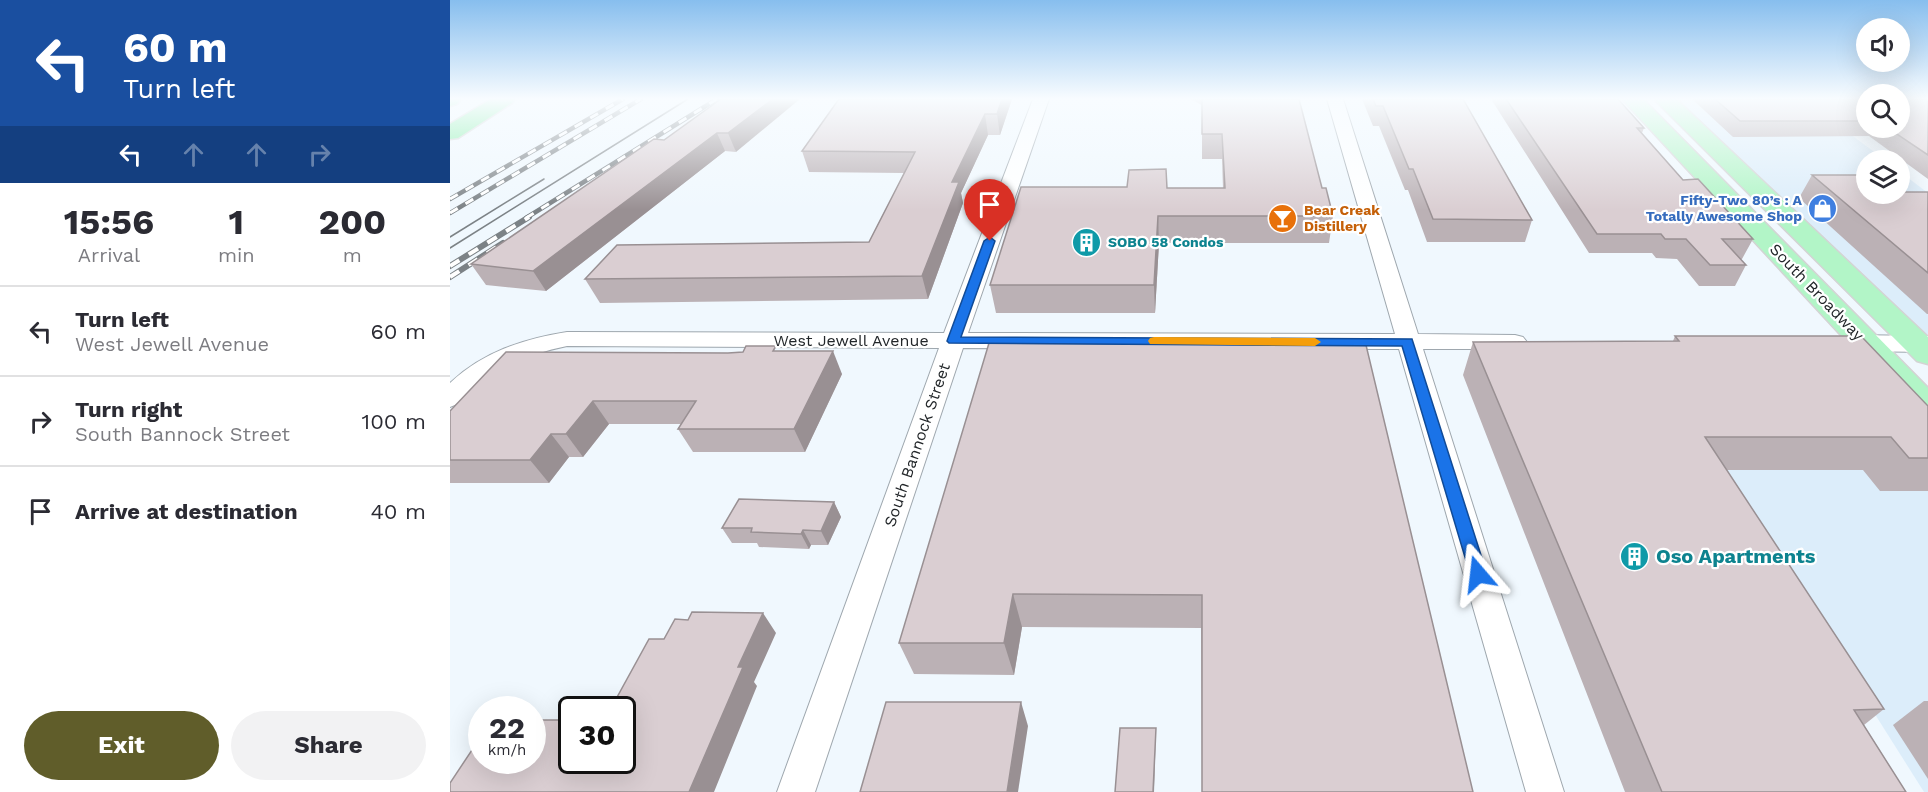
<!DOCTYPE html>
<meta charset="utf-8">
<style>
:root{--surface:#fff;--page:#f2f2f3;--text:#2b2b33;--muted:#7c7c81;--line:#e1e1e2;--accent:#605d2a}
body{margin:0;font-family:"Work Sans",sans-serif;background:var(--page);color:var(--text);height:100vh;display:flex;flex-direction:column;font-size:22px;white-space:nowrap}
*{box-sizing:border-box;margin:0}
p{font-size:20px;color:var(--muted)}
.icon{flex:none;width:33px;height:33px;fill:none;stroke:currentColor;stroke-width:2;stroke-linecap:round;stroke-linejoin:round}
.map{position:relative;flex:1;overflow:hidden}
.side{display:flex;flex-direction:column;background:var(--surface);width:450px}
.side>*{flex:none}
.guide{background:#1a4fa0;color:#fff;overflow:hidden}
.buttons{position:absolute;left:1406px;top:18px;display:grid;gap:12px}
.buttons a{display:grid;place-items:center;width:54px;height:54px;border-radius:50%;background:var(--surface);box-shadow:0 6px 24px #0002;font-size:30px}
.speed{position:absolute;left:18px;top:696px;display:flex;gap:12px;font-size:30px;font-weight:700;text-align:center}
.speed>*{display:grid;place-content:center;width:78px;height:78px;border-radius:50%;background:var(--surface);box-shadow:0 6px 24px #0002;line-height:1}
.speed small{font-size:15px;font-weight:400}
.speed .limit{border:3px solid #111;border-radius:9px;background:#fff;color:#111}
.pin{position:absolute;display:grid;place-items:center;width:51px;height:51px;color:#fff;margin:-62px -26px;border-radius:50% 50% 50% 0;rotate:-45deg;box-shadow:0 0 6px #0007}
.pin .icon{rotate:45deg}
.me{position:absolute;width:66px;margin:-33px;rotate:343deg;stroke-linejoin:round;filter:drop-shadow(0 0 4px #0008)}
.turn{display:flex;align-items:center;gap:21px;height:126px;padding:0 24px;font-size:27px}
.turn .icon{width:78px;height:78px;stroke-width:2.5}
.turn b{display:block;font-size:42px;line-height:51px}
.lanes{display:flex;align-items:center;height:57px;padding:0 24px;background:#0003;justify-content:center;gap:30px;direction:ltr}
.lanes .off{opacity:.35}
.eta{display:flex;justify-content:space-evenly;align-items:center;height:102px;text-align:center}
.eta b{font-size:36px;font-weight:700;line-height:42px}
.primary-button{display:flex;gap:12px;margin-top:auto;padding:12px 24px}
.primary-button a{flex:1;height:69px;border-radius:36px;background:var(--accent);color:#fff;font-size:24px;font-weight:700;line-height:69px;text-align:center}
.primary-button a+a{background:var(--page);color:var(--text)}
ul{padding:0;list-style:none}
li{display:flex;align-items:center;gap:18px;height:90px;padding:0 24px;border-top:2px solid var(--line)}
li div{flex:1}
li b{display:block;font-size:22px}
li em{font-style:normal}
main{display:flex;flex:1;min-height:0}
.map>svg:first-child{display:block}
.built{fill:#dcedfa}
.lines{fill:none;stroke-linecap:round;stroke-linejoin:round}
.street-casing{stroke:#9ea7ae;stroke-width:2}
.primary-casing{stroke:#d3d4d4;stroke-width:3}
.highway-casing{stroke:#d3d4d4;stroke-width:3}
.street{fill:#fff;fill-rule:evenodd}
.primary{fill:#b2f5c7;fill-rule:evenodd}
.highway{fill:#7eeea2;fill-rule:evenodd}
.tram{stroke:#7c8286;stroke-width:1.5}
.rail-far1-casing{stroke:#7c8286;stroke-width:4.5}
.rail-casing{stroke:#7c8286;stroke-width:6}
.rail-far1{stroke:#fff;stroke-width:3;stroke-dasharray:9;stroke-linecap:butt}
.rail{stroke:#fff;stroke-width:4;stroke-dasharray:11;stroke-linecap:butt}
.wall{fill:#bbb1b5}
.shaded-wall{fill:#999093}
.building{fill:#daced2;stroke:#999093;stroke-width:1.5}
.route{fill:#1a73e8;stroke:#114b97;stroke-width:1.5}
.slow{fill:#f59e0b}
.labels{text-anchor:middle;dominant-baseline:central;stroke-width:4.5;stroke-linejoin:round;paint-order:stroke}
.far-shop-label{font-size:14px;font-weight:bold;fill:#366cbe;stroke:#fff;text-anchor:end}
.far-food-label{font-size:14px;font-weight:bold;fill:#c56008;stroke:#fff;text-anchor:start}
.far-culture-label{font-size:14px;font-weight:bold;fill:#0d838f;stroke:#fff;text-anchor:start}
.street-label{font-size:16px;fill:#222629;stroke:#fff}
.near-culture-label{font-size:20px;font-weight:bold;fill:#0d838f;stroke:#fff;text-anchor:start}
</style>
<main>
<section class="side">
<div class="guide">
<div class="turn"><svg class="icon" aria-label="left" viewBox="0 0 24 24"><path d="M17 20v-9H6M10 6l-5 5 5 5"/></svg><div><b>60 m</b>Turn left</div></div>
<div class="lanes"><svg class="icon" aria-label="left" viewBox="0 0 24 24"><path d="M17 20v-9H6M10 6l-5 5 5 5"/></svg><svg class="icon off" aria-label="ahead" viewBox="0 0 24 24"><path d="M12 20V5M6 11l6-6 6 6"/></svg><svg class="icon off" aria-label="ahead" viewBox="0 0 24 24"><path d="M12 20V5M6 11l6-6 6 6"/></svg><svg class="icon off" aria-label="right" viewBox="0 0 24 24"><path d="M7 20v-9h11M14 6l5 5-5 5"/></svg></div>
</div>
<div class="eta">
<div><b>15:56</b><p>Arrival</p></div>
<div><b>1</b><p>min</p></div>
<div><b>200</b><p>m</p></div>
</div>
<ul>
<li><svg class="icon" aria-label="left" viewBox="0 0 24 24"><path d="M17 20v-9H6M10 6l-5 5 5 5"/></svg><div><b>Turn left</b><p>West Jewell Avenue</p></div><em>60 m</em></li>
<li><svg class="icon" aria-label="right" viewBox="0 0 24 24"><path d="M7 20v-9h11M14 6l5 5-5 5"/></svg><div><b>Turn right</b><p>South Bannock Street</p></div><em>100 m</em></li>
<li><svg class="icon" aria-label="arrive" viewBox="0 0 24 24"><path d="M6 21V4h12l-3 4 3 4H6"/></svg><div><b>Arrive at destination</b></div><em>40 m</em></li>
</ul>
<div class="primary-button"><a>Exit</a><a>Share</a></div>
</section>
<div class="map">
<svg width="1478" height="792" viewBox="0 0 1478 792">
<rect width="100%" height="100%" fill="#f0f8fe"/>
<!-- built -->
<g class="built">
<polygon points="1223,99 1353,99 1435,160 1416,160 1416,194 1449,194 1449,171 1478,193 1478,342"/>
<polygon points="1199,356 1478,445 1478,792 1474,792"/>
</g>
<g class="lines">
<defs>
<g id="street">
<path d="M 583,99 L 599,99 L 518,333 L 945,334 L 877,99 L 893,99 L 968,334 L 1065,335 L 1073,337 L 1077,342 L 1073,347 L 1065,349 L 973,349 L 1114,792 L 1076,792 L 949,349 L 513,348 L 365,792 L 327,792 L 489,348 L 117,346 C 88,352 62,361 38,378 C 25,388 15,402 0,407 L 0,383 C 33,352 73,339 117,332 L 494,333 Z"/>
<polygon points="1399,335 1478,336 1478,352 1399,351 1391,348 1387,343 1391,338"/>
</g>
<g id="primary">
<polygon points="1172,99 1193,99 1478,388 1478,420 1466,416"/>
<polygon points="1204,99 1226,99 1478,337 1478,364 1467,361"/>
</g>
<g id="highway">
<polygon points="0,99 11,99 7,104 0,106"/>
<polygon points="41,99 65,99 62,103 8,138 0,139 0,124"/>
</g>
</defs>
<!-- street casing -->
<use href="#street" class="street-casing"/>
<!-- primary casing -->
<use href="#primary" class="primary-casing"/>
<!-- highway casing -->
<use href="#highway" class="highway-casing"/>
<!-- street -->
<use href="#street" class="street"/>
<!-- primary -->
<use href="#primary" class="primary"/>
<!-- highway -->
<use href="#highway" class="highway"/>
<!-- tram -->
<g class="tram">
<polyline points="0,237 94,179"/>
<polyline points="0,248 238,99"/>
</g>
<defs>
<g id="rail-far1">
<polyline points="0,199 173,99"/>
<polyline points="0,213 191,99"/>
<polyline points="76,218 267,99"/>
</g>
<g id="rail">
<polyline points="0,266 79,217"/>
<polyline points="0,277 53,243"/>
</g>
</defs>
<!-- rail-far1 casing -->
<use href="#rail-far1" class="rail-far1-casing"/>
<!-- rail casing -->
<use href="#rail" class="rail-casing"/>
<!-- rail-far1 -->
<use href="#rail-far1" class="rail-far1"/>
<!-- rail -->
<use href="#rail" class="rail"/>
</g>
<!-- wall -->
<g class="wall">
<polygon points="271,99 286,152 275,151 96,291 36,285 21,264 214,140"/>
<polygon points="389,99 562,99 550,135 538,135 511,193 513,203 478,299 150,303 135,279 419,242 454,173 359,172 352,151"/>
<polygon points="740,99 850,99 850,102 872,188 883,216 879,243 709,243 705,313 546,313 540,285 717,188 773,188 772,159 752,159 752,105"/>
<polygon points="912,99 1013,99 1082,220 1075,242 977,242 958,190 955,190 929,126 923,126"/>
<polygon points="1041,99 1168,99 1194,128 1192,133 1233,180 1303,239 1292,259 1290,259 1296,265 1285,286 1249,286 1227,259 1206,258 1202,253 1139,253"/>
<polygon points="1242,99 1416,99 1416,128 1449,128 1478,99 1478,179 1419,136 1283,137"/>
<polygon points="1362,175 1452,192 1478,192 1478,314 1477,314 1349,198"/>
<polygon points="1225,336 1478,406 1478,491 1430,491 1413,470 1276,470 1434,709 1414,725 1456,792 1175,792 1013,375 1023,342 1223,341"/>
<polygon points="916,345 1023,792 752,792 751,628 572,627 564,675 464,674 449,643"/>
<polygon points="328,351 392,374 355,452 243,452 228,429 231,424 159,424 133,457 119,457 99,483 0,483 0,411 278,353"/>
<polygon points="384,502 391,517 378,545 361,545 359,549 309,547 307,543 282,543 272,528"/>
<polygon points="1474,701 1478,701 1478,779 1443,725"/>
</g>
<!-- shaded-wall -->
<g class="shaded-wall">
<polygon points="323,99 350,99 286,152 278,133"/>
<polygon points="552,99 562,99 550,135 547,114"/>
<polygon points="535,114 538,135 511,193 513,203 478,299 472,276 502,182"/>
<polygon points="267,133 275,151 96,291 83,271"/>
<polygon points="708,216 709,243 705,313 704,285"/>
<polygon points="383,351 392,374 355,452 344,429"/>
<polygon points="143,401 159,424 133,457 116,434"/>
<polygon points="101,434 119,457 99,483 80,460"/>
<polygon points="384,502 391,517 378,545 371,531"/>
<polygon points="353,530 361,545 359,549 351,534"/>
<polygon points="563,594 572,627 564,675 554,643"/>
<polygon points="313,613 326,633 304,682 307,686 264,792 239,792 288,667"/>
<polygon points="571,702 578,726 568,792 557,792"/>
<polygon points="706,728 704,792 703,792"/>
</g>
<!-- building -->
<g class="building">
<polygon points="271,99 323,99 278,133 267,133 83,271 21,264 204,139 214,140"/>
<polygon points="389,99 552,99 547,114 535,114 502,182 509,182 472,276 135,279 167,245 419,242 465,152 352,151"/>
<polygon points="752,99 849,99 872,188 876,188 883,216 708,216 704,285 540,285 571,187 677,187 679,170 716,169 717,188 775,188 772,134 752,134"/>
<polygon points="923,99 1013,99 1082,220 983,219 963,169 959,169 933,106 926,106"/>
<polygon points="1056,99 1168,99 1194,128 1187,128 1233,180 1248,179 1303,239 1272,239 1296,265 1260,265 1236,239 1215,239 1211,234 1147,234"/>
<polygon points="1265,99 1416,99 1416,121 1290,121"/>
<polygon points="1449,99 1478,99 1478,155 1438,128 1449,128"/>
<polygon points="1362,175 1416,175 1416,194 1449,194 1449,190 1452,192 1478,192 1478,273"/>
<polygon points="1225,336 1411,336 1478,406 1478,458 1459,458 1441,437 1255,437 1434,709 1404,710 1456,792 1212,792 1023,342 1229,341"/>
<polygon points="539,343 916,345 1023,792 752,792 752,595 563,594 554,643 449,643"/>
<polygon points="296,346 326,346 323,351 383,351 344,429 228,429 246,401 143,401 116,434 101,434 80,460 0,460 0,411 56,352 278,353 293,352"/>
<polygon points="289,499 384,502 371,531 353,530 351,534 301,532 302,528 272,528"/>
<polygon points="242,612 313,613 288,667 293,667 239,792 0,792 0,783 32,735 32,760 82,760 82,720 122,720 122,760 172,760 172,710 160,710 199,639 214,639 225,619 238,620"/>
<polygon points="436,702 571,702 557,792 410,792"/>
<polygon points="670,728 706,728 703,792 665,792"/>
</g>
<!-- sky -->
<linearGradient id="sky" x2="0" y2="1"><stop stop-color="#87beee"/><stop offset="0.47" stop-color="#f8fcff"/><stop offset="1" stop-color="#f8fcff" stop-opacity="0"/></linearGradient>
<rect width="1478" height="210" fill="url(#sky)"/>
<!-- route -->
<polygon class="route" points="540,237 545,241 511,337 962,339 1037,574 1034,579 1028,581 1022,579 1020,574 952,346 499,343 497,341 534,241"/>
<!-- slow -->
<polygon class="slow" points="704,337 865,338 871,342 865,346 700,344 698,341 700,338"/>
<!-- icons -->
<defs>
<symbol id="shop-disc" viewBox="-11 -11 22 22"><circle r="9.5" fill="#3f7fe0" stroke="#fff"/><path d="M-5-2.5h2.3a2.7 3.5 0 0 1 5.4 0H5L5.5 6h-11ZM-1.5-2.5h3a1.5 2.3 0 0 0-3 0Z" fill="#fff"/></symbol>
<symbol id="bar-disc" viewBox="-11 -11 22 22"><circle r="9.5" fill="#e8710a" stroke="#fff"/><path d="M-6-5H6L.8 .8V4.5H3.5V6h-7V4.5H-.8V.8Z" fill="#fff"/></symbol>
<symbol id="building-disc" viewBox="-11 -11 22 22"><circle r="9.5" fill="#0f9aa8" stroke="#fff"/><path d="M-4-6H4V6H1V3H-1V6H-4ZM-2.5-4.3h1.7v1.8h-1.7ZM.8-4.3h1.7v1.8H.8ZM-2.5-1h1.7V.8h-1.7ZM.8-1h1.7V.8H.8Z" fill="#fff"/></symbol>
</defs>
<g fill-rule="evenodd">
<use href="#shop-disc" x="1356" y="192" width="33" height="33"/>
<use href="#bar-disc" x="816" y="202" width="33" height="33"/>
<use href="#building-disc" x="620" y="226" width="33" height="33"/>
<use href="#building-disc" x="1168" y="540" width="33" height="33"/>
</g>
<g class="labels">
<!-- far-shop labels -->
<g class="far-shop-label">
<text x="1352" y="200">Fifty-Two 80’s : A<tspan x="1352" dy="16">Totally Awesome Shop</tspan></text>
</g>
<!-- far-food labels -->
<g class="far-food-label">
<text x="854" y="210">Bear Creak<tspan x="854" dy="16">Distillery</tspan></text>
</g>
<!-- far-culture labels -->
<g class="far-culture-label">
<text x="658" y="242">SOBO 58 Condos</text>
</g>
<!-- street labels -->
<g class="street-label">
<text transform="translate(1367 292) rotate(46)">South Broadway</text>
<text x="401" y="340">West Jewell Avenue</text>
<text transform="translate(467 445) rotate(-71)">South Bannock Street</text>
</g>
<!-- near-culture labels -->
<g class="near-culture-label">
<text x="1206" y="556">Oso Apartments</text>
</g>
</g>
</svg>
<div class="buttons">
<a><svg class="icon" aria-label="sound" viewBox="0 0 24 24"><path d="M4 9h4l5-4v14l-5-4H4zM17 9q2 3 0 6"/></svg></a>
<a><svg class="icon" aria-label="search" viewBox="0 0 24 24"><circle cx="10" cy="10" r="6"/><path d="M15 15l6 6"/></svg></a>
<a><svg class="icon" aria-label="layers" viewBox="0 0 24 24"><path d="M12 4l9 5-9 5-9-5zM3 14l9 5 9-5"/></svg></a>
</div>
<div class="speed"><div>22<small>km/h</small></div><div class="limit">30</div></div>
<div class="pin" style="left:540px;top:241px;background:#d93025"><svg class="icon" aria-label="arrive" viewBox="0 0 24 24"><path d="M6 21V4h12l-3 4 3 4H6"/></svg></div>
<svg class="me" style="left:1028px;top:574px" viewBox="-20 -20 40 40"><path d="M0-17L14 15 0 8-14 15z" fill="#1a73e8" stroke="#fff" stroke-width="4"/></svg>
</div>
</main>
